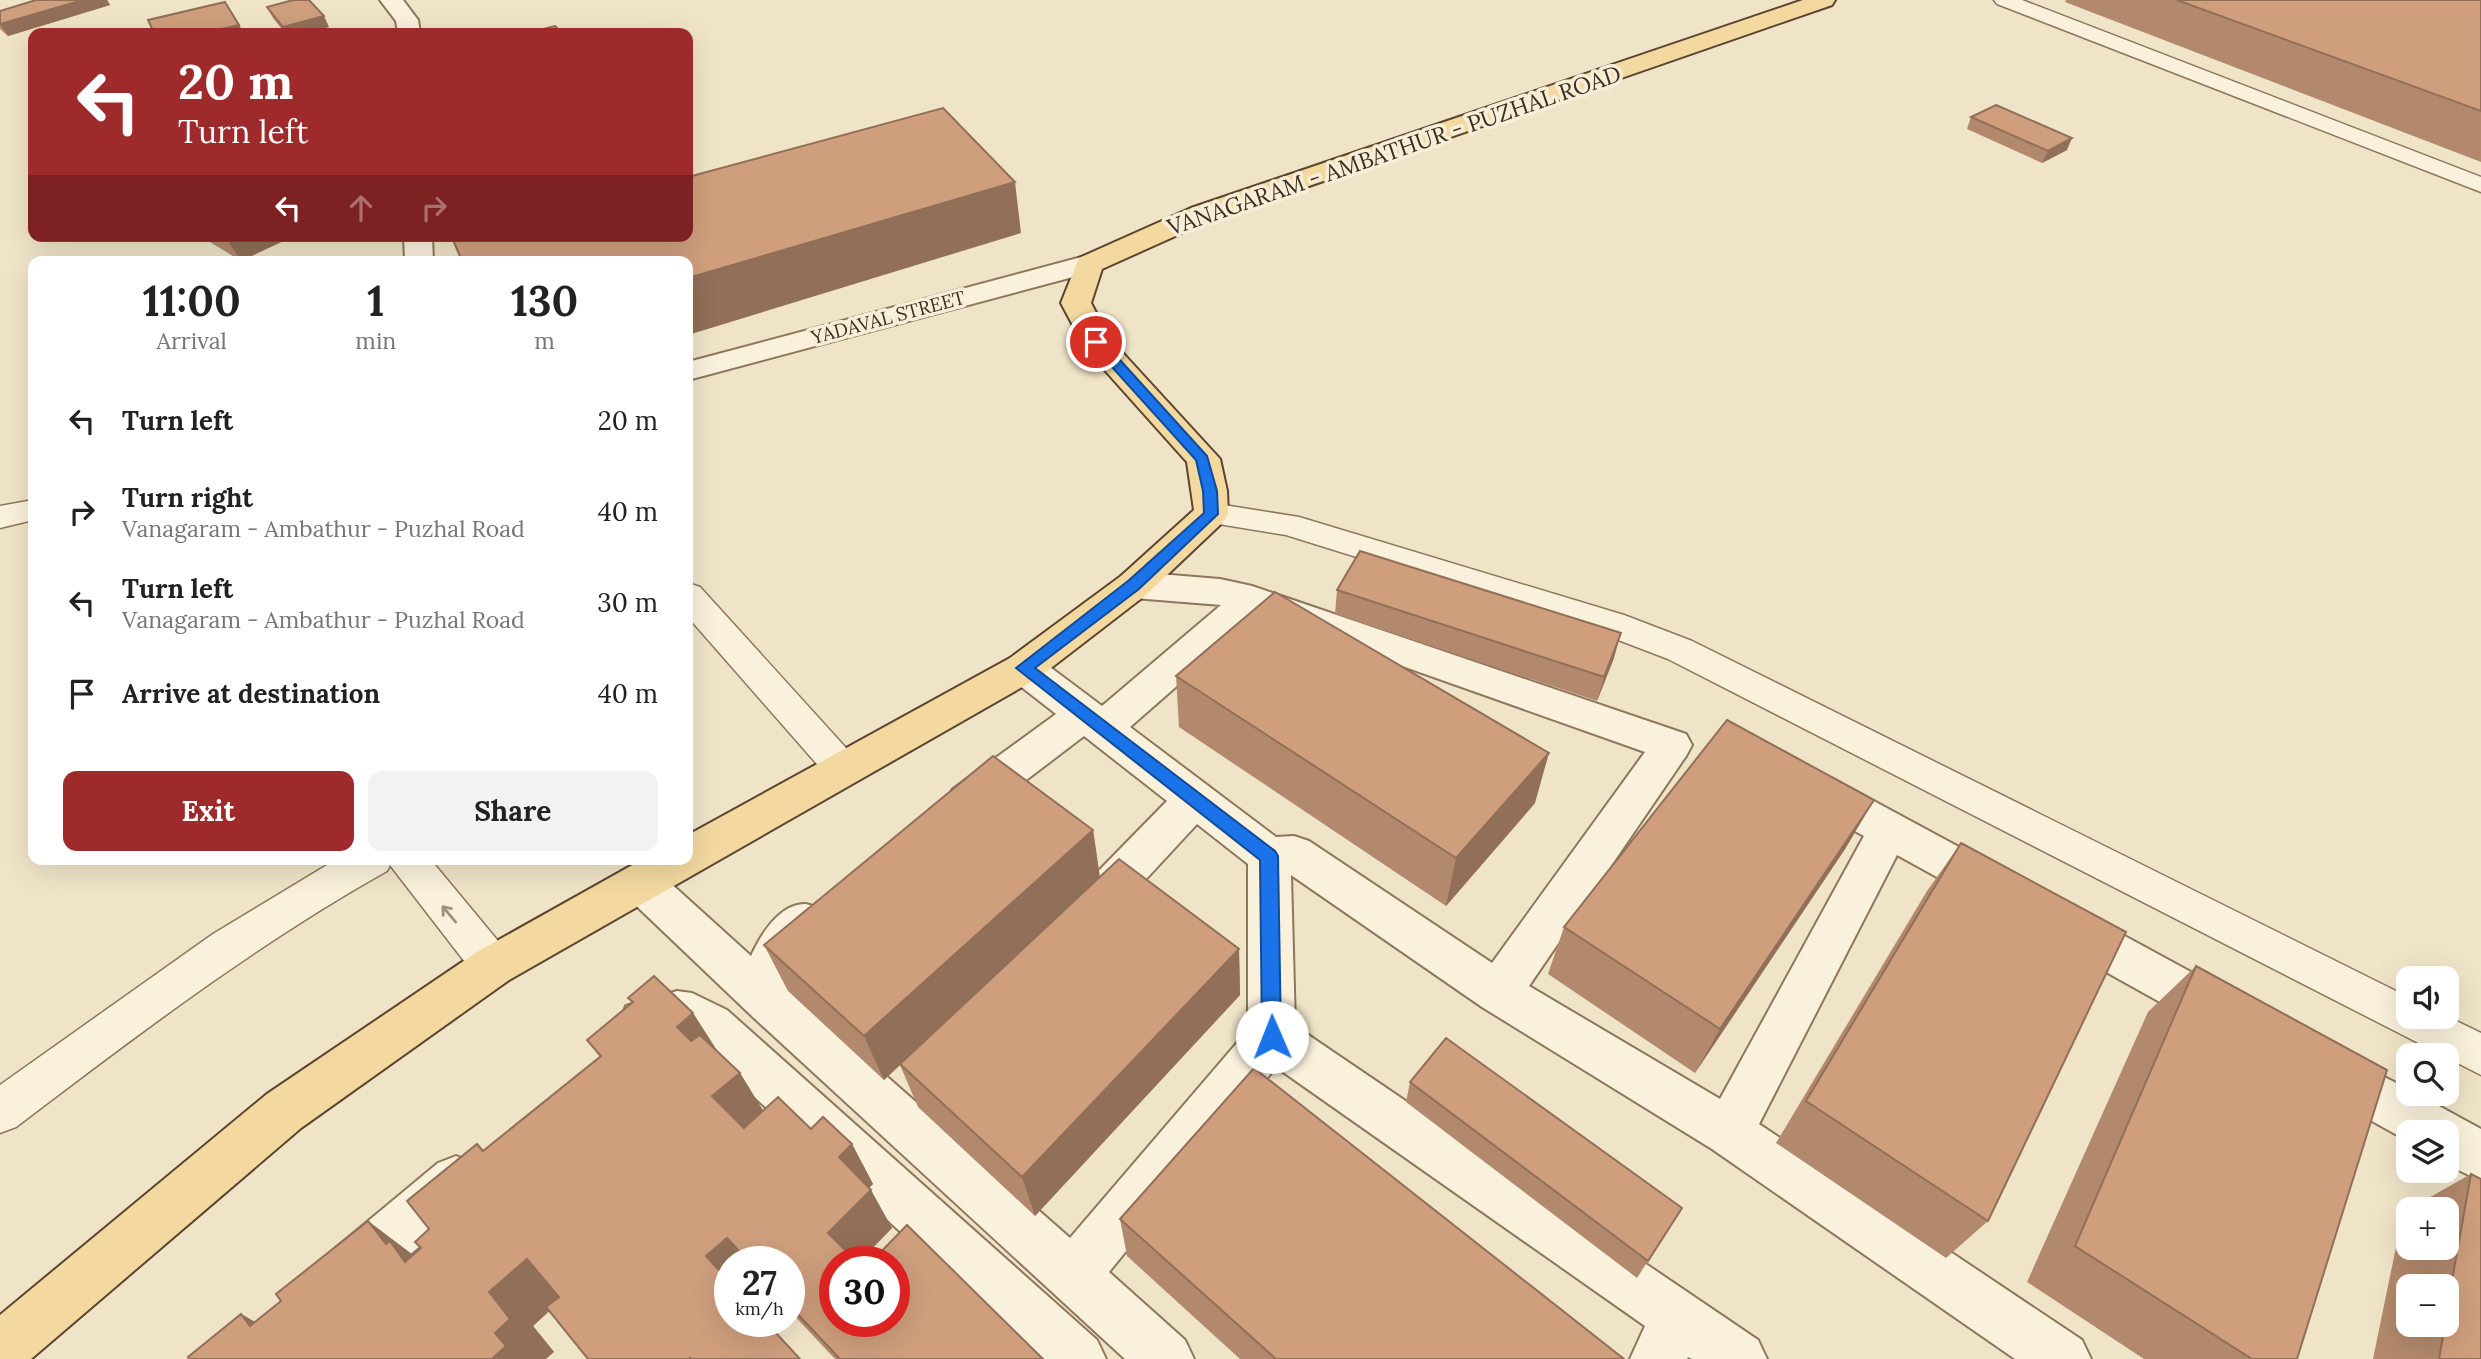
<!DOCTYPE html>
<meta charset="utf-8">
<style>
:root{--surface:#fff;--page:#f2f2f2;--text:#222;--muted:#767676;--accent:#9e2a2b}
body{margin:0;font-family:Lora,serif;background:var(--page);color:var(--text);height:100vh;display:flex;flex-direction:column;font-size:26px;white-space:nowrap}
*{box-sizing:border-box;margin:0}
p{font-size:23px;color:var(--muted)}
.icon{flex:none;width:38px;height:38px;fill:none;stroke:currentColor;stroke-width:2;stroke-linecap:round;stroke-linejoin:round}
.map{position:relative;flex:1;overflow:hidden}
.sheet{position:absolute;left:28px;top:256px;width:665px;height:609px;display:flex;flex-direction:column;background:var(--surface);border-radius:14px;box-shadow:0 7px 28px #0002}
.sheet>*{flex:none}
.top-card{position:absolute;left:28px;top:28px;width:665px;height:214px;border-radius:14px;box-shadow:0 7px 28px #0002;background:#9e2a2b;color:#fff;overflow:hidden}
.controls{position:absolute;left:2396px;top:966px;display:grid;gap:14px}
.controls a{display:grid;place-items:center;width:63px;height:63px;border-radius:14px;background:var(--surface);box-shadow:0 7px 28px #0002;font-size:35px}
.speed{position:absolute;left:714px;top:1246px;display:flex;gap:14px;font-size:35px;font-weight:700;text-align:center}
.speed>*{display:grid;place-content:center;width:91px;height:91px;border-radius:50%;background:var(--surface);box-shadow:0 7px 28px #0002;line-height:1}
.speed small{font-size:18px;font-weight:400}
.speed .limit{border:10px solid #d22;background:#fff;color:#111}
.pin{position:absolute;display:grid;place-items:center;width:60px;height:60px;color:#fff;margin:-30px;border:4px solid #fff;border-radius:50%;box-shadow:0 2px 7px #0007}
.me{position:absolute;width:77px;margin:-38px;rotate:359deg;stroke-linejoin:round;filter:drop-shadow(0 0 5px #0008)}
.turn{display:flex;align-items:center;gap:24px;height:147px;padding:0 35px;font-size:32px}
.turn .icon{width:91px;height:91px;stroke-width:2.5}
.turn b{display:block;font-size:49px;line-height:60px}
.lanes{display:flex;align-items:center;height:66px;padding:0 35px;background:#0003;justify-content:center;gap:35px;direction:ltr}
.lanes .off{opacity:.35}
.eta{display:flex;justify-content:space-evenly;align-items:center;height:119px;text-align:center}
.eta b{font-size:42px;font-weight:700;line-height:49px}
.primary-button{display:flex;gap:14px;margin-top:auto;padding:14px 35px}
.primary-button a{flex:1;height:80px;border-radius:14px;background:var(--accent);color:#fff;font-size:28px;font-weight:700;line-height:80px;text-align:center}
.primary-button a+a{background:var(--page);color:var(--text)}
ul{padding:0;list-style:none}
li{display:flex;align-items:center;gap:21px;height:91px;padding:0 35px}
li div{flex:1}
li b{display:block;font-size:26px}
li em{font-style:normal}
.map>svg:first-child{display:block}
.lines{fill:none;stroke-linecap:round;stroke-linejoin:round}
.service-casing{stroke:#8d765c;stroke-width:3}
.minor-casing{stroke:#8d765c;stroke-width:4}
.primary-casing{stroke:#5b4430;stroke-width:4}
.service{fill:#faf1dc;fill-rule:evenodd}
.minor{fill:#faf1dc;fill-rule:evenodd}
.primary{fill:#f3d9a0;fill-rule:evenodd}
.wall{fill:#b2896c;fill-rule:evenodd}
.shaded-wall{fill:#916f58}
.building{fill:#cf9f7d;stroke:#916f58;stroke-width:2}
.oneway{stroke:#9c907e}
.route{fill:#1a73e8;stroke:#114b97;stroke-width:2}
.labels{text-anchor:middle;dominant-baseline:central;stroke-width:7;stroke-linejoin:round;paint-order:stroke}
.far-street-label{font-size:19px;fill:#3d2e20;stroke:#f7eed8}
.street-label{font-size:23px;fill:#3d2e20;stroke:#f7eed8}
</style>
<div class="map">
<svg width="2481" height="1359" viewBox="0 0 2481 1359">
<rect width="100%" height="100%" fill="#f0e4c8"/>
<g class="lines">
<defs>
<g id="service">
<polygon points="1994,0 2022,0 2481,177 2481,192 1997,4"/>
<polygon points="33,500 33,520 0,528 0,506"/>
<polygon points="1211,503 1299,517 1624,615 1692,641 2408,997 2408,1017 2446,1016 2481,1033 2481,1075 1668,659 1600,633 1286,535 1200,521 1195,514 1200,507"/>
<polygon points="688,583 700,587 856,759 861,769 856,779 843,784 830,779 688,617"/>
<path d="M 337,859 L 430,859 L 508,953 L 514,966 L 508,979 L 493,984 L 478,979 L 390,865 L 387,871 C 255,945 136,1036 16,1127 L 0,1133 L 0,1085 L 213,934 Z"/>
</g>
<g id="minor">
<polygon points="380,0 403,0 418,20 420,33 398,33 396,21"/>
<polygon points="404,236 432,236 433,261 405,261"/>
<polygon points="1089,255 1099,258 1103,264 1099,270 688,380 688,362"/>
<path d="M 1134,572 L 1220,579 L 1252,586 L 1686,734 L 1692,745 L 1686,756 L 1529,986 L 1720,1099 L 1864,836 L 1803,803 L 1797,791 L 1803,779 L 1818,774 L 1833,779 L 2007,873 L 2014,886 L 2007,899 L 1992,905 L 1977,899 L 1897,855 L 1759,1124 L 2082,1340 L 2091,1359 L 2015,1359 L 1712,1149 L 1482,1007 L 1291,875 L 1295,1026 L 1758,1340 L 1767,1359 L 1692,1359 L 1688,1357 L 1687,1359 L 1630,1359 L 1645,1326 L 1276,1067 L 1109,1272 L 1185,1340 L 1194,1359 L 1125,1359 L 754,1018 L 626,896 L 619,883 L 626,870 L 641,865 L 656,870 L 751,956 C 760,936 779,904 805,904 C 809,904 817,908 821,909 L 827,923 C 814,952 782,953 791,992 L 1070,1238 L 1248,1030 L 1248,864 L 1197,824 L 1110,918 L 1094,924 L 1078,918 L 1072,905 L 1078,892 L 1167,801 L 1084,736 L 983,813 L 968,818 L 953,813 L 947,801 L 953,789 L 1056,714 L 1010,678 L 1005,668 L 1010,658 L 1024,654 L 1038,658 L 1102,706 L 1221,605 L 1134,598 L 1121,594 L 1116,585 L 1121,576 ZM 1258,615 L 1645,752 L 1492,963 L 1309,841 L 1294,836 L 1276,837 L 1130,727 Z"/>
<polygon points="2070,910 2086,915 2235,996 2242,1011 2235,1026 2219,1032 2203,1026 2054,943 2048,929 2054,915"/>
<path d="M 677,991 L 692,993 L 727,1010 L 1097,1340 L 1106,1359 L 1038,1359 L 693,1040 C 672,1025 664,1043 643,1042 C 638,1042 631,1038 626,1036 L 620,1021 L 626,1006 Z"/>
<polygon points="2333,1051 2408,1089 2408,1094 2417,1094 2481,1129 2481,1181 2446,1164 2446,1132 2408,1132 2408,1141 2316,1090 2309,1074 2316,1058"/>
<polygon points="456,1156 474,1163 481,1181 474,1199 369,1290 350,1297 331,1290 324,1271 331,1252 438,1163"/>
</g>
<polygon id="primary" points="1803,0 1835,0 1832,5 1211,220 1102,269 1091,303 1109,338 1220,459 1227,491 1228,514 1223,522 1147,594 1038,678 509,980 301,1128 31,1359 0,1359 0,1315 267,1094 477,952 643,859 688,859 688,835 1010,658 1121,576 1194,510 1187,462 1085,348 1061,303 1079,258 1191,208"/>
</defs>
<!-- service casing -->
<use href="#service" class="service-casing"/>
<!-- minor casing -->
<use href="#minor" class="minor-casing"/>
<!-- primary casing -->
<use href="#primary" class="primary-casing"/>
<!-- service -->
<use href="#service" class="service"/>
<!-- minor -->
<use href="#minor" class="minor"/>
<!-- primary -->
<use href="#primary" class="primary"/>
</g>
<!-- wall -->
<g class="wall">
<polygon points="36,0 107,0 110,5 8,36 0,29 0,11"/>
<polygon points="2066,0 2481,0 2481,162 2065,2"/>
<polygon points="267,7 329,27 306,33 285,33 273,18"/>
<polygon points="1971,117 2067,150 2042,163 1967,129"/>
<polygon points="200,236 294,236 241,261"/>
<polygon points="1337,590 1614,658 1597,701 1335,614"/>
<polygon points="1176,676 1535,803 1446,906 1179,727"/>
<polygon points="1874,800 1845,849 1695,1073 1548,974 1564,927"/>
<polygon points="1093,830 1100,877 1239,949 1240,995 1035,1216 918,1107 900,1065 884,1080 788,991 764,945"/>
<polygon points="1961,843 1988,1221 1946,1258 1776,1143 1927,891"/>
<polygon points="2196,966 2297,1359 2144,1359 2027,1282 2148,1012"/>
<polygon points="628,998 693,1013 718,1052 740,1073 763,1111 852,1144 873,1184 869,1188 892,1228 859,1262 835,1262 1043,1359 835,1359 789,1310 789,1262 730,1262 549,1311 533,1326 554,1352 188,1357 241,1314 255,1322 281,1301 368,1221 413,1255 421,1248 429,1229 484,1151 600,1057 587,1040 632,1003"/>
<polygon points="1410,1082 1682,1208 1637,1278 1406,1102"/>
<path d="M 2471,1174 L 2481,1359 L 2373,1359 L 2403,1213 L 2408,1210 L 2408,1248 L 2446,1248 L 2446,1209 L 2409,1209 ZM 2408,1286 L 2446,1286 L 2446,1325 L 2408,1325 Z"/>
<polygon points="1120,1219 1624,1359 1240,1359 1127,1256"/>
</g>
<!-- shaded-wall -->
<g class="shaded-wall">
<polygon points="83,0 107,0 110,5 8,36 0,24"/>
<polygon points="324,16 329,27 306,33 286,33 283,27"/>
<polygon points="239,25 244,33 204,33"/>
<polygon points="2072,138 2067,150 2042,163 2048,151"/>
<polygon points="1015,182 1021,233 688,335 688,278"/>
<polygon points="225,236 294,236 241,261"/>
<polygon points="1621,633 1614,658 1597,701 1604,677"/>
<polygon points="1549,753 1535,803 1446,906 1456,858"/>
<polygon points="1874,800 1845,849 1695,1073 1720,1029"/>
<polygon points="1093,830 1100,879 884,1080 864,1036"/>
<polygon points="1239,949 1240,995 1035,1216 1022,1177"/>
<polygon points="693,1013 721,1057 706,1071 677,1027"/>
<polygon points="740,1073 766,1115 741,1138 712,1096"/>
<polygon points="852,1144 873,1184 861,1196 839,1157"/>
<polygon points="871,1190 892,1228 859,1262 846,1262 828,1233"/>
<polygon points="368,1221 417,1258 405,1262 386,1244"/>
<polygon points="727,1238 746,1262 730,1262 730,1284 706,1256"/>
<polygon points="527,1259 568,1294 533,1326 554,1352 546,1359 492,1359 495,1333 489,1292"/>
<polygon points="241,1314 300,1347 250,1326"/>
</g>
<!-- building -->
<g class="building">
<polygon points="36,0 83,0 0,24 0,11"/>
<polygon points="293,0 309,0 324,16 283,27 267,7"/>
<polygon points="2177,0 2481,0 2481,111"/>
<polygon points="225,2 239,25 204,33 154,33 148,20"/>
<polygon points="555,26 562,33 528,33"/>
<polygon points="1996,105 2072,138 2048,151 1971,117"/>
<polygon points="943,108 1015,182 688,278 688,261 462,261 453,240 467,236 688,236 688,177"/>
<polygon points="1360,551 1621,633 1604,677 1337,590"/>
<polygon points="1275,592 1549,753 1456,858 1176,676"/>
<polygon points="1727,720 1874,800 1720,1029 1564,927"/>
<polygon points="993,756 1093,830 864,1036 764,945"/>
<polygon points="1961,843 2126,932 1988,1221 1806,1101"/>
<polygon points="1119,859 1239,949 1022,1177 900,1064"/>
<polygon points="2196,966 2387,1070 2297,1359 2252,1359 2075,1246"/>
<polygon points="654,976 693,1013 677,1027 691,1041 700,1035 740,1073 712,1096 744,1128 778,1097 811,1129 823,1117 852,1144 839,1157 871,1190 828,1233 857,1262 835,1262 835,1321 894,1321 894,1262 871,1262 907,1225 1043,1359 840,1359 789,1305 789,1262 749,1262 727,1238 706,1256 730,1282 730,1321 765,1321 800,1359 691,1359 690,1358 689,1359 588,1359 546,1307 559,1297 527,1259 489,1292 510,1319 495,1333 506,1346 492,1359 189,1359 188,1357 241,1314 250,1326 281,1301 276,1294 368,1221 386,1244 390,1241 405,1262 421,1248 415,1242 429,1229 407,1201 477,1144 483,1151 601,1056 587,1040 633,1002 628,998"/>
<polygon points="1446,1038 1682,1208 1648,1261 1410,1082"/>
<polygon points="1254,1068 1624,1359 1276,1359 1120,1219"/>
<polygon points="2471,1174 2481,1179 2481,1359 2439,1359 2445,1325 2446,1325 2446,1314"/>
</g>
<!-- one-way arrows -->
<defs><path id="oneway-shaft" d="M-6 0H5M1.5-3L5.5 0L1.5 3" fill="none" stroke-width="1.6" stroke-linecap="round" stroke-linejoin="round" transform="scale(1.75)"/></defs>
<use class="oneway" href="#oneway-shaft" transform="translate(449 914) rotate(-130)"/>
<!-- route -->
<polygon class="route" points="1096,338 1101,339 1207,456 1217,491 1218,514 1139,589 1035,668 1275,851 1278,856 1281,1037 1278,1043 1272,1046 1265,1043 1262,1037 1260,860 1016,668 1128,581 1204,513 1203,491 1196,460 1092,345 1090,342"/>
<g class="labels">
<!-- far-street labels -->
<g class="far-street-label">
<text transform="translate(888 317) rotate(-15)">YADAVAL STREET</text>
</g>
<!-- street labels -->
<g class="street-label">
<text transform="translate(1394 150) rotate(-19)">VANAGARAM - AMBATHUR - PUZHAL ROAD</text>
</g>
</g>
</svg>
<div class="controls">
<a><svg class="icon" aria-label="sound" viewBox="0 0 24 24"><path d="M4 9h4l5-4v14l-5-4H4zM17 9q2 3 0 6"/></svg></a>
<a><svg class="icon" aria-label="search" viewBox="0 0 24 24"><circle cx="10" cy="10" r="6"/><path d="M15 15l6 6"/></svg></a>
<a><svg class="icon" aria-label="layers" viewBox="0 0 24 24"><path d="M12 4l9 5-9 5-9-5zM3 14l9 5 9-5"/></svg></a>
<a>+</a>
<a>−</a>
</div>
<div class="speed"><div>27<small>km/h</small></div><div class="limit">30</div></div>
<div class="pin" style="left:1096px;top:342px;background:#d93025"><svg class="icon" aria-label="arrive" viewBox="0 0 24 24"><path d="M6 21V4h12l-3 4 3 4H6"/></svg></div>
<svg class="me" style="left:1272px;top:1037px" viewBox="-20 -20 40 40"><circle r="19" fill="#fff"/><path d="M0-13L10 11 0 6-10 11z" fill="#1a73e8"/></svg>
<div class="top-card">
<div class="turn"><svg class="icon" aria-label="left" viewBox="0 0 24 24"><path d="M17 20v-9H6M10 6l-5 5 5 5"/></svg><div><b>20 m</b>Turn left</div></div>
<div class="lanes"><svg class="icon" aria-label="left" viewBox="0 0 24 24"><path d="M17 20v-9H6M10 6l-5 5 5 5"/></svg><svg class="icon off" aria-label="ahead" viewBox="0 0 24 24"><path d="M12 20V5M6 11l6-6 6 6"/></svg><svg class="icon off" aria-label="right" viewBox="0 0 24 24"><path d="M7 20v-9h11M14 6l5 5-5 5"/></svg></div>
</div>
<section class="sheet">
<div class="eta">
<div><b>11:00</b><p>Arrival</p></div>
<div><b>1</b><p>min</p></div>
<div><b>130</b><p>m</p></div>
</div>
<ul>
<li><svg class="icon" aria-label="left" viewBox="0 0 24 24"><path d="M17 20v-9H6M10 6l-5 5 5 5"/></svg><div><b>Turn left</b></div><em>20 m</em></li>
<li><svg class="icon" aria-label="right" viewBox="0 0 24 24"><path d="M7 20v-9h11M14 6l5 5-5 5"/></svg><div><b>Turn right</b><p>Vanagaram - Ambathur - Puzhal Road</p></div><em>40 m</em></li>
<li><svg class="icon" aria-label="left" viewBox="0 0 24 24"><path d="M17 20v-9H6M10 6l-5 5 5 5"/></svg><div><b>Turn left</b><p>Vanagaram - Ambathur - Puzhal Road</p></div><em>30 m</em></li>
<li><svg class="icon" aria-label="arrive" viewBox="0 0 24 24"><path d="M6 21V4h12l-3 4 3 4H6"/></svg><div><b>Arrive at destination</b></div><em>40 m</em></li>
</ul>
<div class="primary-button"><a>Exit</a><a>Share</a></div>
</section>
</div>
